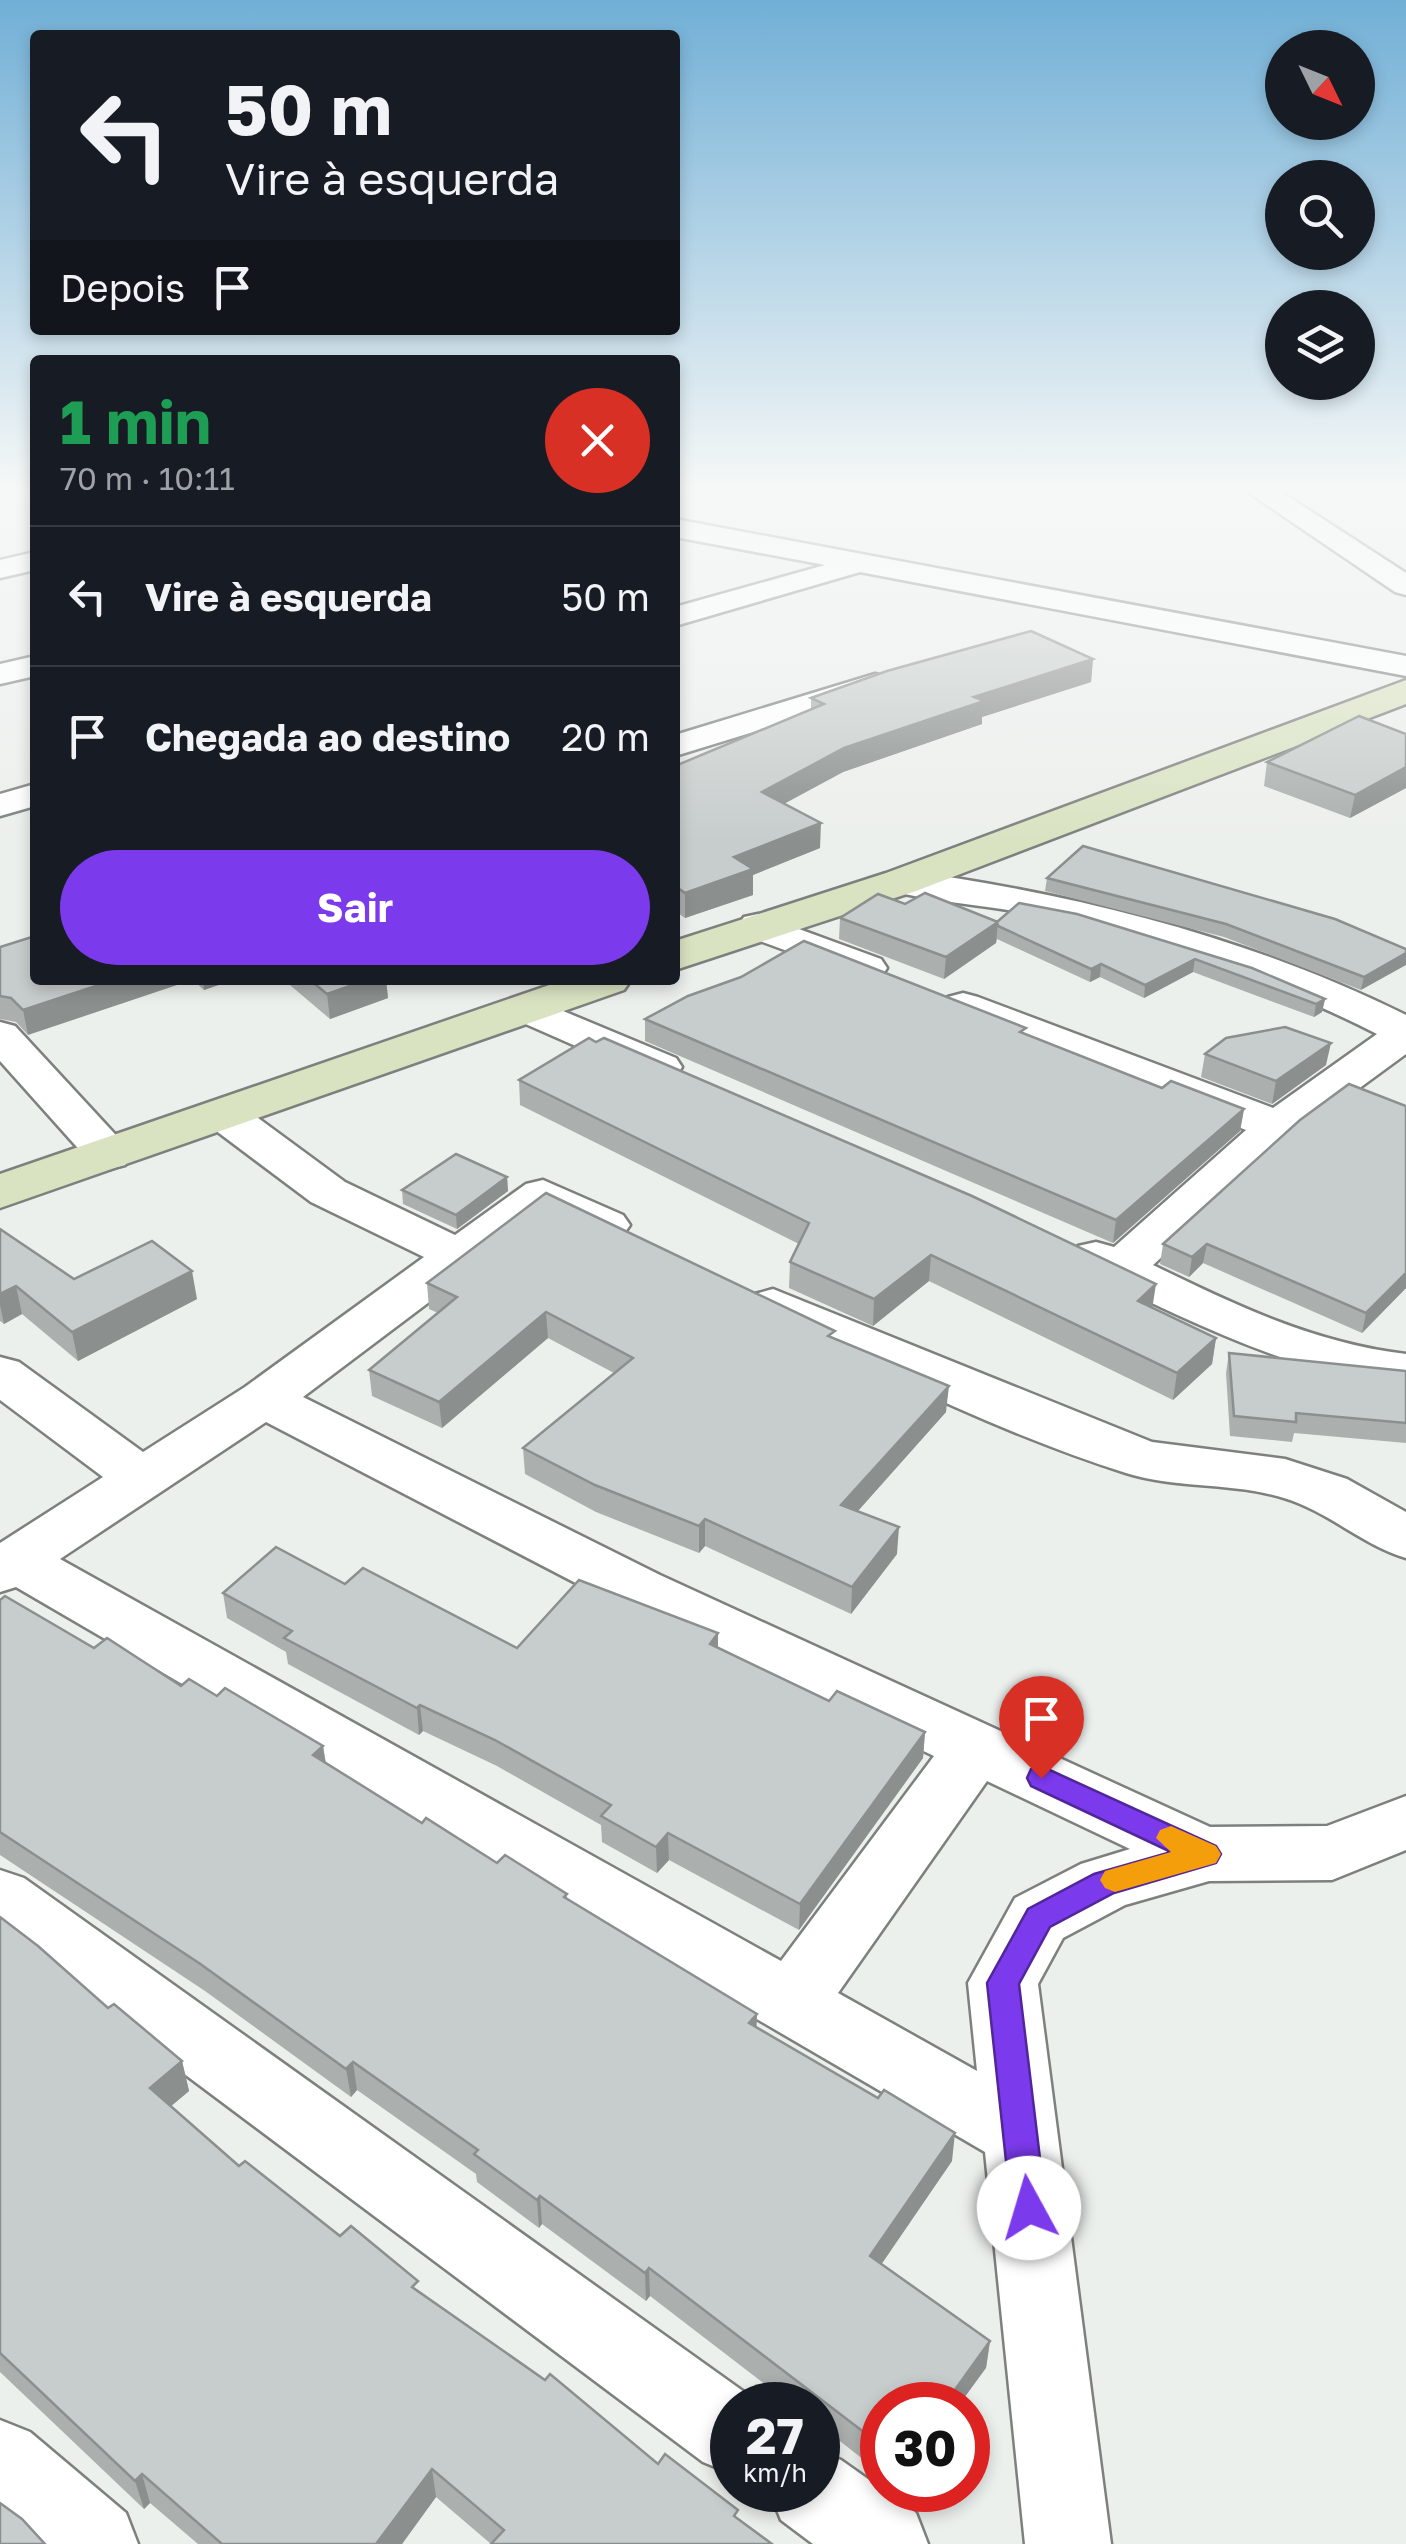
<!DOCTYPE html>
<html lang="pt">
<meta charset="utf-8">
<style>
:root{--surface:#171b24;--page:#242831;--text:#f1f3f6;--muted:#9ea1a6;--line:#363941;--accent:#7c3aed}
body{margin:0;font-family:"Golos Text",sans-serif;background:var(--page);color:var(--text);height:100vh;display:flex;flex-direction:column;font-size:38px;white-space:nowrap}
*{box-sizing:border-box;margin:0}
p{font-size:32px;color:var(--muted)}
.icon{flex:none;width:55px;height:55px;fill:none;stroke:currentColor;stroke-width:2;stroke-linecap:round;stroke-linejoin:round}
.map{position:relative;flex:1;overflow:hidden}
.panel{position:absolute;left:30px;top:355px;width:650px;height:630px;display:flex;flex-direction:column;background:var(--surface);border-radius:10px;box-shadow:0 5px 15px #0003}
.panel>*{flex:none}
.guide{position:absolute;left:30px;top:30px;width:650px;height:305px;border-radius:10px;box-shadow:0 5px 15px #0003;background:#171b24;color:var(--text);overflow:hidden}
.needle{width:65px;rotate:133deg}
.buttons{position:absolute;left:1265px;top:30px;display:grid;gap:20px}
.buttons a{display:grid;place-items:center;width:110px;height:110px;border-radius:50%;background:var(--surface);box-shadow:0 5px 15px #0003;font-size:50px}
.speed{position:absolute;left:710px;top:2382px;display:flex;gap:20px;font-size:50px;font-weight:700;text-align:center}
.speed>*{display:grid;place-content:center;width:130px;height:130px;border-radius:50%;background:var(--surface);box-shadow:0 5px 15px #0003;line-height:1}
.speed small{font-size:25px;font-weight:400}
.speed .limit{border:15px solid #d22;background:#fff;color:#111}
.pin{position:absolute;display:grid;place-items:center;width:85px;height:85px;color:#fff;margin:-102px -42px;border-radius:50% 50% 50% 0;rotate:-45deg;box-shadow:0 0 10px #0007}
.pin .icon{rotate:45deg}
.me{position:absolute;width:110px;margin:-55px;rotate:354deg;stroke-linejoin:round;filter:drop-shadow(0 0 8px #0008)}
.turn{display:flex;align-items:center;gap:35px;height:210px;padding:0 30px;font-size:45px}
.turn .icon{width:130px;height:130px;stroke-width:2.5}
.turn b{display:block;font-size:70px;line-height:85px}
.then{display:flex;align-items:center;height:95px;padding:0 30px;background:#0003;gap:20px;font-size:38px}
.round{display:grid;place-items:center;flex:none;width:105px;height:105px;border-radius:52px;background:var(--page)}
.head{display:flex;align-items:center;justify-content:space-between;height:170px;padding:0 30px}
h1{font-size:60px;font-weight:700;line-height:75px;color:#1e9e55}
.primary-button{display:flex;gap:20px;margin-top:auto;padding:20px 30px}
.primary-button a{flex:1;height:115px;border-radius:60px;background:var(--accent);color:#fff;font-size:40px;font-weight:700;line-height:115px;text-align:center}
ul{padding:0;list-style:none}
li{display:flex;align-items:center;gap:30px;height:140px;padding:0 30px;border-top:2px solid var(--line)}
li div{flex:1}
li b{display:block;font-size:38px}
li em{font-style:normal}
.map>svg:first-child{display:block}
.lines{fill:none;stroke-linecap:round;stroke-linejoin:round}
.minor-casing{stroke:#7d817e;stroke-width:5}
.secondary-casing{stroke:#7d817e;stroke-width:5}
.minor{fill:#fff;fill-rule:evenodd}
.secondary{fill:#d9e3c2;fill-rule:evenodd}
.wall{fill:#abb0af}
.shaded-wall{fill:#8b908f}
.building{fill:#c7cdcc;stroke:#8b908f;stroke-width:2.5}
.route{fill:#7c3aed;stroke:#51269a;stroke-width:2.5}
.slow{fill:#f59e0b}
</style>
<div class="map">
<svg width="1406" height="2544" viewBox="0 0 1406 2544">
<rect width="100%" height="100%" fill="#ecf0ed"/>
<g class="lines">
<defs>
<g id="minor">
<polygon points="1239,486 1272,486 1406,573 1406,595 1395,592"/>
<polygon points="675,519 1406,656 1406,676 860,572 675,626 675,607 825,565 675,537"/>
<polygon points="35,552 35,570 0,578 0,560"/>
<polygon points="35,656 35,676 0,684 0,664"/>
<polygon points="875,674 887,677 892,684 887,691 675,756 675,735"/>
<polygon points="35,784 35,806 0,816 0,794"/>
<path d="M 901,870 C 1077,894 1246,936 1406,1015 L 1406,1054 L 1294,1136 L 1153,1265 C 1235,1305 1314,1343 1406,1354 L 1406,1388 C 1287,1372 1186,1319 1078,1268 L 1071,1257 L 1078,1246 L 1096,1242 L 1114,1247 L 1246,1130 L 948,1015 L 942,1006 L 948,997 L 963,993 L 978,997 L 1273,1108 L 1377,1034 C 1268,979 1152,937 1031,914 C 984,905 934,902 887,890 L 882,882 L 887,874 Z"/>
<polygon points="758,914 881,959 887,968 881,977 866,980 744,935 738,926 744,917"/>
<polygon points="527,996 676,1058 682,1067 676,1076 660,1080 644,1076 512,1018 506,1009 512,1000"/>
<polygon points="0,1022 15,1026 125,1145 132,1155 125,1165 109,1169 93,1165 0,1061"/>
<path d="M 223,1100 L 239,1104 L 345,1182 L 455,1235 L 526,1184 L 543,1180 L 623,1215 L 630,1225 L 623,1235 L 606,1240 L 589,1235 L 546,1214 L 303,1397 L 660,1575 L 1210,1827 L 1327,1826 L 1406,1796 L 1406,1850 L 1332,1880 L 1209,1881 L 1125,1905 L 1063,1938 L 1038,1984 L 1111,2544 L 1025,2544 L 985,2152 L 16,1587 L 0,1592 L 0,1543 L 103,1477 L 0,1400 L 0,1357 L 19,1362 L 143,1452 L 245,1387 L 424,1257 L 311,1202 L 207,1124 L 200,1114 L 207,1104 ZM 266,1422 L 618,1605 L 934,1756 L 781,1961 L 60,1559 ZM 987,1781 L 1130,1849 L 1081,1864 L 1015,1898 L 968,1983 L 977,2071 L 838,1993 Z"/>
<path d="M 773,1289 L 1152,1442 L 1285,1459 L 1347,1479 L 1406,1512 L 1406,1558 C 1362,1545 1328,1511 1284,1498 C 1233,1482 1177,1489 1126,1473 C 999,1433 877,1370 755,1316 L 748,1305 L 755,1294 Z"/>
<polygon points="0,1870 24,1878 761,2404 732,2405 732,2474 703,2462 0,1936"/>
<polygon points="0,2420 30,2432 126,2513 138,2544 30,2544 0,2518"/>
<polygon points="818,2450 841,2460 916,2513 928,2544 813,2544 781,2520 769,2490 818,2490"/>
</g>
<g id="secondary">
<polygon points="1406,680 1406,704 916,891 675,970 675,941 886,873"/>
<polygon points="564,980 631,980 624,990 0,1208 0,1174"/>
</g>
</defs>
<!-- minor casing -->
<use href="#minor" class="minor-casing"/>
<!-- secondary casing -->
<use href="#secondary" class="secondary-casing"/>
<!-- minor -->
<use href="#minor" class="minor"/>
<!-- secondary -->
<use href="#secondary" class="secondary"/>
</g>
<!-- wall -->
<g class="wall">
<polygon points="1093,659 1091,682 982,717 982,724 843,772 784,804 820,848 753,875 753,895 685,918 675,911 675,766 811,709 811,698"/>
<polygon points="1406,734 1406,788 1350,818 1264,786 1267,762"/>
<polygon points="1047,878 1406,949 1361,990 1224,937 1045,891"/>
<polygon points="1019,903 1325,999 1322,1012 1314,1017 1193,972 1144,998 1100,977 1090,982 997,939 996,943 944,979 839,939 840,918 905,904 997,922"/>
<polygon points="35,936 28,1035 16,1022 0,1019 0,947"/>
<polygon points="193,980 233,980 204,990"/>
<polygon points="284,980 386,980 388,998 330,1019"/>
<polygon points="645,1019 1025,1034 1162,1088 1244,1109 1240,1131 1113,1243 645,1041"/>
<polygon points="1205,1054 1326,1065 1272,1104 1201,1077"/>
<polygon points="519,1080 1153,1308 1216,1338 1212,1364 1173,1400 929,1281 873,1326 789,1288 790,1262 799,1244 520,1105"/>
<polygon points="1406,1106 1406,1288 1362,1333 1203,1263 1189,1277 1160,1264 1163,1244"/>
<polygon points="507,1177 508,1191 457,1229 403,1204 402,1190"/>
<polygon points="0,1229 74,1279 197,1299 78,1361 22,1314 4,1324 0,1321"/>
<polygon points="427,1283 835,1339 946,1412 858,1511 897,1554 851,1614 705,1546 699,1553 596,1512 525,1474 523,1448 614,1373 548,1338 442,1428 372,1396 369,1370 438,1313 429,1309"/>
<polygon points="1229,1353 1406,1371 1406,1443 1294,1433 1292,1442 1230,1436 1226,1373"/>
<polygon points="345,1584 517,1648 718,1633 718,1648 829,1701 925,1732 923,1758 799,1930 669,1860 657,1873 602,1842 601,1825 497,1766 423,1731 419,1735 288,1664 286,1652 227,1618 223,1593"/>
<polygon points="0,1600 94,1648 181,1686 217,1696 323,1746 326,1763 422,1823 497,1863 567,1894 567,1899 757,2014 756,2027 952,2161 881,2264 990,2341 986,2368 882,2405 882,2474 818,2424 818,2405 792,2405 650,2296 646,2301 542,2224 539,2228 477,2182 476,2174 357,2090 351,2097 205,1991 0,1855"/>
<polygon points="0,1917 108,2008 182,2061 189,2091 171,2106 239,2166 340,2236 658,2464 738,2510 491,2544 436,2497 402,2544 198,2544 150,2503 144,2509 0,2372"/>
</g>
<!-- shaded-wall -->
<g class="shaded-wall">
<polygon points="1093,659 1091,682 982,717 982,724 843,772 761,816 762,792 844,748 974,697"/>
<polygon points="1406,767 1406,788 1350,818 1355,795"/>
<polygon points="821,823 820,848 753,875 753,895 685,918 685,893 734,857"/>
<polygon points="998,922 996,943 944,979 946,957"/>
<polygon points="1406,953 1406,965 1361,990 1364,977"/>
<polygon points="1195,959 1193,972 1144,998 1145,985"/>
<polygon points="1101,964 1100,977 1090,982 1091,969"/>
<polygon points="114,980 192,980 28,1035 23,1010"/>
<polygon points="203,980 233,980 204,990"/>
<polygon points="367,980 386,980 388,998 330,1019 327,994"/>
<polygon points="1325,999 1322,1012 1314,1017 1316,1004"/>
<polygon points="1331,1043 1326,1065 1272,1104 1276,1081"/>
<polygon points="1244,1109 1240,1131 1113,1243 1116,1220"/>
<polygon points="507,1177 508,1191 457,1229 456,1215"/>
<polygon points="1207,1244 1203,1263 1189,1277 1192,1257"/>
<polygon points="931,1255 929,1281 873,1326 874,1299"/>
<polygon points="192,1271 197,1299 78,1361 72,1332"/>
<polygon points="1406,1273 1406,1288 1362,1333 1366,1313"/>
<polygon points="1156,1284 1152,1310 1138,1301"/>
<polygon points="16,1286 22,1314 4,1324 0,1305 0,1294"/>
<polygon points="546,1312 548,1338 442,1428 439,1402"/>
<polygon points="1216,1338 1212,1364 1173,1400 1177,1373"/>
<polygon points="949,1386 946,1412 840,1531 841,1505"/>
<polygon points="705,1519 705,1546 699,1553 699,1526"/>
<polygon points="899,1527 897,1554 851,1614 852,1587"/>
<polygon points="718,1633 718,1659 710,1644"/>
<polygon points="420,1705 423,1731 419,1735 417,1708"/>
<polygon points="925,1732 923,1758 799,1930 800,1904"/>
<polygon points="323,1746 327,1774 313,1755"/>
<polygon points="668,1833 669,1860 657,1873 656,1847"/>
<polygon points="757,2014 756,2042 749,2023"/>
<polygon points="182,2061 189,2091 157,2118 150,2088"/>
<polygon points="353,2062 357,2090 351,2097 346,2069"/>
<polygon points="955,2133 952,2161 868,2284 870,2256"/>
<polygon points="540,2196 542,2224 539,2228 537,2200"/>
<polygon points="649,2268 650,2296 646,2301 645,2273"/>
<polygon points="990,2341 986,2368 959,2405 944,2405"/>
<polygon points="432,2469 436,2497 402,2544 376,2544"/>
<polygon points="142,2474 150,2503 144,2509 135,2481"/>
</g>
<!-- building -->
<g class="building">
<polygon points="1031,631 1093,659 974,697 984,701 844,748 762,792 821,823 734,857 753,869 685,893 675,886 675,766 824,704 811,698 887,671"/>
<polygon points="1359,716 1406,734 1406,767 1355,795 1267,762"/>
<polygon points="1083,846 1335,919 1406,949 1406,953 1364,977 1226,924 1047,878"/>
<polygon points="925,893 998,922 946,957 840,918 878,894 905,904"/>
<polygon points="1019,903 1077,914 1252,968 1325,999 1316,1004 1195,959 1145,985 1101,964 1091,969 998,926 997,922"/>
<polygon points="35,936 35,980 114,980 23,1010 11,998 0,996 0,947"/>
<polygon points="804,941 1026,1028 1020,1032 1162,1088 1171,1081 1244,1109 1116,1220 645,1019 688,996 741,977"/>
<polygon points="310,980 367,980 327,994"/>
<polygon points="1285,1027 1331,1043 1276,1081 1205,1054 1226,1038"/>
<polygon points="589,1038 596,1042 604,1038 972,1196 1156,1284 1138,1301 1216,1338 1177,1373 931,1255 874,1299 790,1262 809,1223 519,1080"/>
<polygon points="1349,1084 1406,1106 1406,1273 1366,1313 1207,1244 1192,1257 1163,1244 1300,1120"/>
<polygon points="456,1154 507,1177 456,1215 402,1190"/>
<polygon points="546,1193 835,1331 828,1336 949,1386 841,1505 899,1527 852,1587 705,1519 699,1526 595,1485 523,1448 633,1358 546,1312 439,1402 369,1370 457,1297 427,1283"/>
<polygon points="0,1229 74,1279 152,1241 192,1271 72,1332 16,1286 0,1294"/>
<polygon points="1229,1353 1406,1371 1406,1423 1296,1413 1296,1422 1234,1416"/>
<polygon points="276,1547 345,1584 363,1568 517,1648 579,1580 718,1633 710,1644 829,1701 837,1691 925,1732 800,1904 668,1833 656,1847 601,1816 611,1805 495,1740 420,1705 417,1708 284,1638 292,1631 223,1593"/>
<polygon points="5,1596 94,1648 107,1638 181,1686 189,1679 217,1696 225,1688 323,1746 313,1755 422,1823 426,1818 497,1863 505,1855 567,1894 564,1897 757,2014 749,2023 878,2098 884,2090 955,2133 870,2256 990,2341 944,2405 882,2405 882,2446 649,2268 645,2273 540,2196 537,2200 474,2154 478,2150 353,2062 346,2069 199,1963 0,1832 0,1600"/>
<polygon points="0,1917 38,1946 108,2008 114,2004 182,2061 150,2088 239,2166 245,2161 340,2236 351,2226 418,2281 412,2287 545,2380 550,2374 658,2464 665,2454 738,2510 734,2516 772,2544 491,2544 504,2530 432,2469 376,2544 222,2544 142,2474 135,2481 0,2353"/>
<polygon points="0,2503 22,2519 45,2544 0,2544"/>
</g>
<!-- sky -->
<linearGradient id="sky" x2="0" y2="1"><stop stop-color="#71afd6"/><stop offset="0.58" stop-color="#f6f8f7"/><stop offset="1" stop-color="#f6f8f7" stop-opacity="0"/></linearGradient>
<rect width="1406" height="842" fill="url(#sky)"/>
<!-- route -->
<polygon class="route" points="1041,1766 1216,1846 1221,1854 1216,1863 1114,1893 1050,1927 1019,1984 1046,2208 1041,2219 1029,2224 1016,2219 1011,2208 987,1983 1028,1909 1094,1874 1171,1852 1031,1786 1027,1778 1031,1769"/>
<!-- slow -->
<polygon class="slow" points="1171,1826 1216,1846 1221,1854 1216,1863 1115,1892 1105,1888 1100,1880 1105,1871 1171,1852 1156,1838 1160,1830"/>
</svg>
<div class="buttons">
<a><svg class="needle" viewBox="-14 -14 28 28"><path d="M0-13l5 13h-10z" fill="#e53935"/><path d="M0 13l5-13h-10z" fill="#9ea1a6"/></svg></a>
<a><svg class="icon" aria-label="search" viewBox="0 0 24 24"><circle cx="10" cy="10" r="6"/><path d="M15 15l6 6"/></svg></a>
<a><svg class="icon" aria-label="layers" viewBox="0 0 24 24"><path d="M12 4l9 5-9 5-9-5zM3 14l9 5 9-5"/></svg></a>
</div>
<div class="speed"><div>27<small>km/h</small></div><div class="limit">30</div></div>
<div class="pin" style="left:1041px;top:1778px;background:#d93025"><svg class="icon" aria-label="arrive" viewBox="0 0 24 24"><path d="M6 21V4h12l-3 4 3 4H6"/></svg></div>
<svg class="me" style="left:1029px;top:2208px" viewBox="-20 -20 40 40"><circle r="19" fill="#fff"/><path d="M0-13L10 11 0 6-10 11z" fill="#7c3aed"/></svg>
<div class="guide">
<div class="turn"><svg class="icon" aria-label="left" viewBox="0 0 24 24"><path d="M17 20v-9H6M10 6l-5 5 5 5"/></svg><div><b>50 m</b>Vire à esquerda</div></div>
<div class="then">Depois<svg class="icon" aria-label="arrive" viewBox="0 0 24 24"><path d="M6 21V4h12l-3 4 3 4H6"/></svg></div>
</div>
<section class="panel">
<div class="head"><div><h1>1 min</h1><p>70 m · 10:11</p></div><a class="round" style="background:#d93025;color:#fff"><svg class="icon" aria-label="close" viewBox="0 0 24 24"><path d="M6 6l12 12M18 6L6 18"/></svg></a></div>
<ul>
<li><svg class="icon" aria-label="left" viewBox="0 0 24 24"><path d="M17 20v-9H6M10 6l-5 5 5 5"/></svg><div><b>Vire à esquerda</b></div><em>50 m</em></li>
<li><svg class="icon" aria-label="arrive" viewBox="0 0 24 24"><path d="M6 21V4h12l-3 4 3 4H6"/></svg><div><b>Chegada ao destino</b></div><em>20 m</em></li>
</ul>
<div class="primary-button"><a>Sair</a></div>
</section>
</div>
